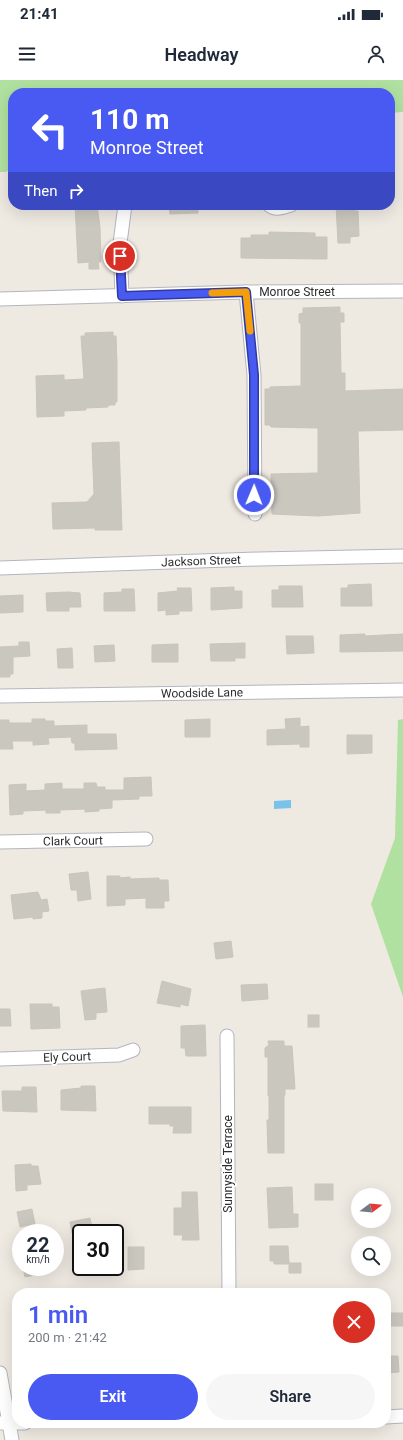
<!DOCTYPE html>
<meta charset="utf-8">
<style>
:root{--surface:#fff;--page:#f6f6f7;--text:#1f2937;--muted:#747a83;--accent:#495af2}
body{margin:0;font-family:Roboto,sans-serif;background:var(--page);color:var(--text);height:100vh;display:flex;flex-direction:column;font-size:15px;white-space:nowrap}
*{box-sizing:border-box;margin:0}
p{font-size:13px;color:var(--muted)}
.icon{flex:none;width:22px;height:22px;fill:none;stroke:currentColor;stroke-width:2;stroke-linecap:round;stroke-linejoin:round}
.map{position:relative;flex:1;overflow:hidden}
.drawer{position:absolute;left:12px;top:1208px;width:379px;height:140px;display:flex;flex-direction:column;background:var(--surface);border-radius:16px;box-shadow:0 4px 16px #0002}
.drawer>*{flex:none}
.guide{position:absolute;left:8px;top:8px;width:387px;height:122px;border-radius:16px;box-shadow:0 4px 16px #0002;background:#495af2;color:#fff;overflow:hidden}
.needle{width:26px;rotate:74deg}
.buttons{position:absolute;left:351px;top:1108px;display:grid;gap:8px}
.buttons a{display:grid;place-items:center;width:40px;height:40px;border-radius:50%;background:var(--surface);box-shadow:0 4px 16px #0002;font-size:20px}
.speed{position:absolute;left:12px;top:1144px;display:flex;gap:8px;font-size:20px;font-weight:700;text-align:center}
.speed>*{display:grid;place-content:center;width:52px;height:52px;border-radius:50%;background:var(--surface);box-shadow:0 4px 16px #0002;line-height:1}
.speed small{font-size:10px;font-weight:400}
.speed .limit{border:2px solid #111;border-radius:6px;background:#fff;color:#111}
.pin{position:absolute;display:grid;place-items:center;width:34px;height:34px;color:#fff;margin:-17px;border:2px solid #fff;border-radius:50%;box-shadow:0 1px 4px #0007}
.me{position:absolute;width:44px;margin:-22px;rotate:1deg;stroke-linejoin:round;filter:drop-shadow(0 0 3px #0008)}
.turn{display:flex;align-items:center;gap:14px;height:84px;padding:0 16px;font-size:18px}
.turn .icon{width:52px;height:52px;stroke-width:2.5}
.turn b{display:block;font-size:28px;line-height:34px}
.then{display:flex;align-items:center;height:38px;padding:0 16px;background:#0003;gap:8px;font-size:15px}
.round{display:grid;place-items:center;flex:none;width:42px;height:42px;border-radius:21px;background:var(--page)}
.headline{display:flex;align-items:center;justify-content:space-between;height:68px;padding:0 16px}
h1{font-size:24px;font-weight:600;line-height:30px;color:var(--accent)}
.primary-button{display:flex;gap:8px;margin-top:auto;padding:8px 16px}
.primary-button a{flex:1;height:46px;border-radius:24px;background:var(--accent);color:#fff;font-size:16px;font-weight:600;line-height:46px;text-align:center}
.primary-button a+a{background:var(--page);color:var(--text)}
.status{display:flex;justify-content:space-between;align-items:center;height:28px;padding:0 20px;background:var(--surface);direction:ltr}
.status svg{height:11px;fill:currentColor}
header{display:flex;justify-content:space-between;align-items:center;height:52px;padding:0 16px;background:var(--surface);font-size:18px;font-weight:600}
.map>svg:first-child{display:block}
.green{fill:#b1e1a0}
.water{fill:#79c2ea}
.building{fill:#cac7bf;stroke:#cac5ba}
.lines{fill:none;stroke-linecap:round;stroke-linejoin:round}
.minor-casing{stroke:#b4b5c0;stroke-width:15}
.minor{stroke:#fff;stroke-width:13}
.route-casing{stroke:#2f3a9d;stroke-width:10}
.route{stroke:#495af2;stroke-width:7}
.slow{stroke:#f59e0b;stroke-width:7}
.labels{text-anchor:middle;dominant-baseline:central;stroke-width:3.5;stroke-linejoin:round;paint-order:stroke}
.street-label{font-size:12px;fill:#2d2d2d;stroke:#fff}
</style>
<div class="status"><b>21:41</b><svg viewBox="0 0 49 12"><path d="M0 12V9h3v3zM5 12V6h3v6zM10 12V3h3v9zM15 12V0h3v12zM26 1h20v11H26zM47 4h2v5h-2z"/></svg></div>
<header><svg class="icon" aria-label="menu" viewBox="0 0 24 24"><path d="M4 6h16M4 12h16M4 18h16"/></svg>Headway<svg class="icon" aria-label="person" viewBox="0 0 24 24"><circle cx="12" cy="8" r="4"/><path d="M4 21q1-7 8-7t8 7"/></svg></header>
<div class="map">
<svg width="403" height="1360" viewBox="0 0 403 1360">
<rect width="100%" height="100%" fill="#eee9e1"/>
<!-- green -->
<g class="green">
<polygon points="0,0 403,0 403,32 390,33 390,13 13,13 13,87 6,92 0,92"/>
<polygon points="403,639 403,917 371,824 395,758 398,640"/>
</g>
<!-- water -->
<polygon class="water" points="291,720 291,728 274,729 274,721"/>
<!-- building -->
<g class="building">
<polygon points="75,125 97,125 100,147 101,182 98,182 99,189 89,189 89,182 78,183"/>
<polygon points="169,125 198,125 198,133 170,134"/>
<polygon points="336,125 355,125 355,131 358,131 359,156 350,157 350,163 338,163"/>
<polygon points="269,152 315,153 315,157 327,157 327,179 241,178 241,158 251,158 251,155 269,155"/>
<polygon points="340,227 340,233 344,233 344,242 340,242 341,293 345,293 345,311 403,309 403,350 358,351 360,433 318,436 272,434 271,394 318,393 318,348 271,347 270,345 265,345 265,309 270,309 270,307 301,306 301,243 299,243 299,234 303,233 303,228"/>
<polygon points="113,252 113,256 116,256 117,283 117,322 115,322 115,325 108,325 108,327 86,328 86,330 64,331 64,336 37,337 36,296 64,295 64,300 84,299 81,256 85,256 85,253"/>
<polygon points="119,362 122,450 95,450 95,448 53,449 52,423 87,422 94,414 92,363"/>
<polygon points="371,504 372,526 341,526 341,508 348,508 348,505"/>
<polygon points="279,506 302,506 303,527 272,527 272,510 279,510"/>
<polygon points="234,507 234,511 242,511 242,528 211,530 211,508"/>
<polygon points="177,508 191,508 192,531 179,531 179,534 166,535 166,530 158,531 158,513 178,511"/>
<polygon points="122,509 134,509 135,531 104,531 104,513 122,512"/>
<polygon points="68,512 80,513 81,527 69,527 69,531 47,531 46,513"/>
<polygon points="23,515 23,532 0,533 0,516"/>
<polygon points="365,554 365,556 403,554 403,571 340,572 340,555"/>
<polygon points="286,556 313,556 314,573 287,574"/>
<polygon points="19,562 29,562 30,576 13,577 13,594 10,594 10,597 0,597 0,567 19,566"/>
<polygon points="245,563 245,578 235,578 235,581 211,581 210,564"/>
<polygon points="178,564 178,582 152,582 152,565"/>
<polygon points="114,565 115,581 95,582 94,566"/>
<polygon points="72,568 73,588 58,588 57,569"/>
<polygon points="300,638 300,647 309,646 309,667 300,667 300,664 267,665 267,650 286,649 285,639"/>
<polygon points="32,639 45,639 45,641 54,641 54,646 87,645 87,654 116,654 117,669 75,670 75,663 72,663 71,657 48,658 49,664 33,665 33,661 12,661 13,669 0,669 0,640 9,640 9,643 32,643"/>
<polygon points="210,639 210,657 185,657 185,640"/>
<polygon points="347,655 372,655 372,673 347,674"/>
<polygon points="151,697 152,716 139,716 139,719 112,720 112,728 99,729 99,731 85,732 85,729 60,730 60,733 46,733 46,730 23,731 23,734 10,735 9,705 26,704 26,711 45,710 45,704 62,703 62,709 84,709 84,703 96,703 97,707 105,707 105,710 124,710 124,698"/>
<polygon points="88,792 91,819 78,821 77,810 71,810 69,794"/>
<polygon points="107,796 120,796 120,798 130,797 130,799 159,798 159,800 168,800 169,821 164,821 164,828 146,828 146,818 125,819 125,825 107,826"/>
<polygon points="38,812 41,820 47,819 49,831 42,832 42,838 33,839 33,837 14,839 11,815"/>
<polygon points="231,861 233,877 216,879 214,863"/>
<polygon points="162,901 191,909 188,926 180,924 180,927 157,923"/>
<polygon points="267,904 268,919 242,921 241,905"/>
<polygon points="105,908 107,932 96,933 96,939 85,940 81,911"/>
<polygon points="30,924 52,924 52,927 59,927 60,948 31,949"/>
<polygon points="0,929 10,929 11,946 0,946"/>
<rect x="308" y="935" width="11" height="12"/>
<polygon points="205,945 206,976 186,976 185,968 181,968 181,946"/>
<polygon points="268,961 284,961 284,966 292,966 295,1009 285,1009 285,1015 284,1015 284,1073 268,1073 267,1040 269,1040 269,1016 268,1016 268,977 265,977 265,968 269,965"/>
<polygon points="81,1006 95,1006 96,1031 61,1030 61,1010 81,1008"/>
<polygon points="22,1007 36,1007 37,1032 3,1031 2,1011 22,1011"/>
<polygon points="149,1027 191,1027 191,1053 173,1053 174,1046 170,1046 170,1044 149,1044"/>
<polygon points="31,1084 31,1086 38,1086 41,1104 27,1105 27,1110 16,1111 15,1085"/>
<rect x="315" y="1104" width="18" height="16"/>
<polygon points="292,1107 293,1134 298,1134 298,1147 269,1148 267,1108"/>
<polygon points="182,1112 197,1112 199,1160 182,1160 183,1155 174,1155 174,1128 182,1128"/>
<polygon points="32,1129 35,1144 20,1147 17,1132"/>
<polygon points="90,1138 93,1153 72,1153 70,1142"/>
<polygon points="270,1166 288,1166 289,1183 301,1183 301,1193 289,1193 289,1184 274,1184 274,1181 270,1181"/>
<polygon points="128,1167 144,1167 144,1189 128,1190"/>
<polygon points="23,1187 33,1187 35,1195 25,1197"/>
<rect x="391" y="1233" width="12" height="13"/>
<polygon points="386,1276 398,1276 399,1292 386,1293"/>
</g>
<g class="lines">
<defs>
<g id="minor">
<path d="M 269,125 C 276,131 283,127 291,125"/>
<polyline points="246,212 254,295 255,434"/>
<polyline points="122,216 120,163 125,125"/>
<polyline points="0,219 246,212 403,211"/>
<polyline points="0,488 259,479 403,476"/>
<polyline points="0,616 403,610"/>
<polyline points="0,762 146,759"/>
<polyline points="227,956 229,1213"/>
<polyline points="0,979 119,975 133,970"/>
<polyline points="0,1293 12,1360"/>
<polyline points="386,1337 403,1336"/>
<polyline points="1,1343 25,1343"/>
</g>
</defs>
<!-- minor casing -->
<use href="#minor" class="minor-casing"/>
<!-- minor -->
<use href="#minor" class="minor"/>
</g>
<g class="lines">
<defs>
<polyline id="route" points="120,176 122,216 246,212 254,295 254,415"/>
</defs>
<!-- route casing -->
<use href="#route" class="route-casing"/>
<!-- route -->
<use href="#route" class="route"/>
<!-- slow -->
<polyline class="slow" points="212,213 246,212 250,251"/>
</g>
<g class="labels">
<!-- street labels -->
<g class="street-label">
<text x="297" y="212">Monroe Street</text>
<text transform="translate(201 481) rotate(-2)">Jackson Street</text>
<text transform="translate(202 613) rotate(-1)">Woodside Lane</text>
<text transform="translate(73 761) rotate(-1)">Clark Court</text>
<text transform="translate(67 977) rotate(-2)">Ely Court</text>
<text transform="translate(228 1084) rotate(-90)">Sunnyside Terrace</text>
</g>
</g>
</svg>
<div class="buttons">
<a><svg class="needle" viewBox="-14 -14 28 28"><path d="M0-13l5 13h-10z" fill="#e53935"/><path d="M0 13l5-13h-10z" fill="#747a83"/></svg></a>
<a><svg class="icon" aria-label="search" viewBox="0 0 24 24"><circle cx="10" cy="10" r="6"/><path d="M15 15l6 6"/></svg></a>
</div>
<div class="speed"><div>22<small>km/h</small></div><div class="limit">30</div></div>
<div class="pin" style="left:120px;top:176px;background:#d93025"><svg class="icon" aria-label="arrive" viewBox="0 0 24 24"><path d="M6 21V4h12l-3 4 3 4H6"/></svg></div>
<svg class="me" style="left:254px;top:415px" viewBox="-20 -20 40 40"><circle r="17" fill="#495af2" stroke="#fff" stroke-width="3"/><path d="M0-11L8 9 0 5-8 9z" fill="#fff"/></svg>
<div class="guide">
<div class="turn"><svg class="icon" aria-label="left" viewBox="0 0 24 24"><path d="M17 20v-9H6M10 6l-5 5 5 5"/></svg><div><b>110 m</b>Monroe Street</div></div>
<div class="then">Then<svg class="icon" aria-label="right" viewBox="0 0 24 24"><path d="M7 20v-9h11M14 6l5 5-5 5"/></svg></div>
</div>
<section class="drawer">
<div class="headline"><div><h1>1 min</h1><p>200 m · 21:42</p></div><a class="round" style="background:#d93025;color:#fff"><svg class="icon" aria-label="close" viewBox="0 0 24 24"><path d="M6 6l12 12M18 6L6 18"/></svg></a></div>
<div class="primary-button"><a>Exit</a><a>Share</a></div>
</section>
</div>
